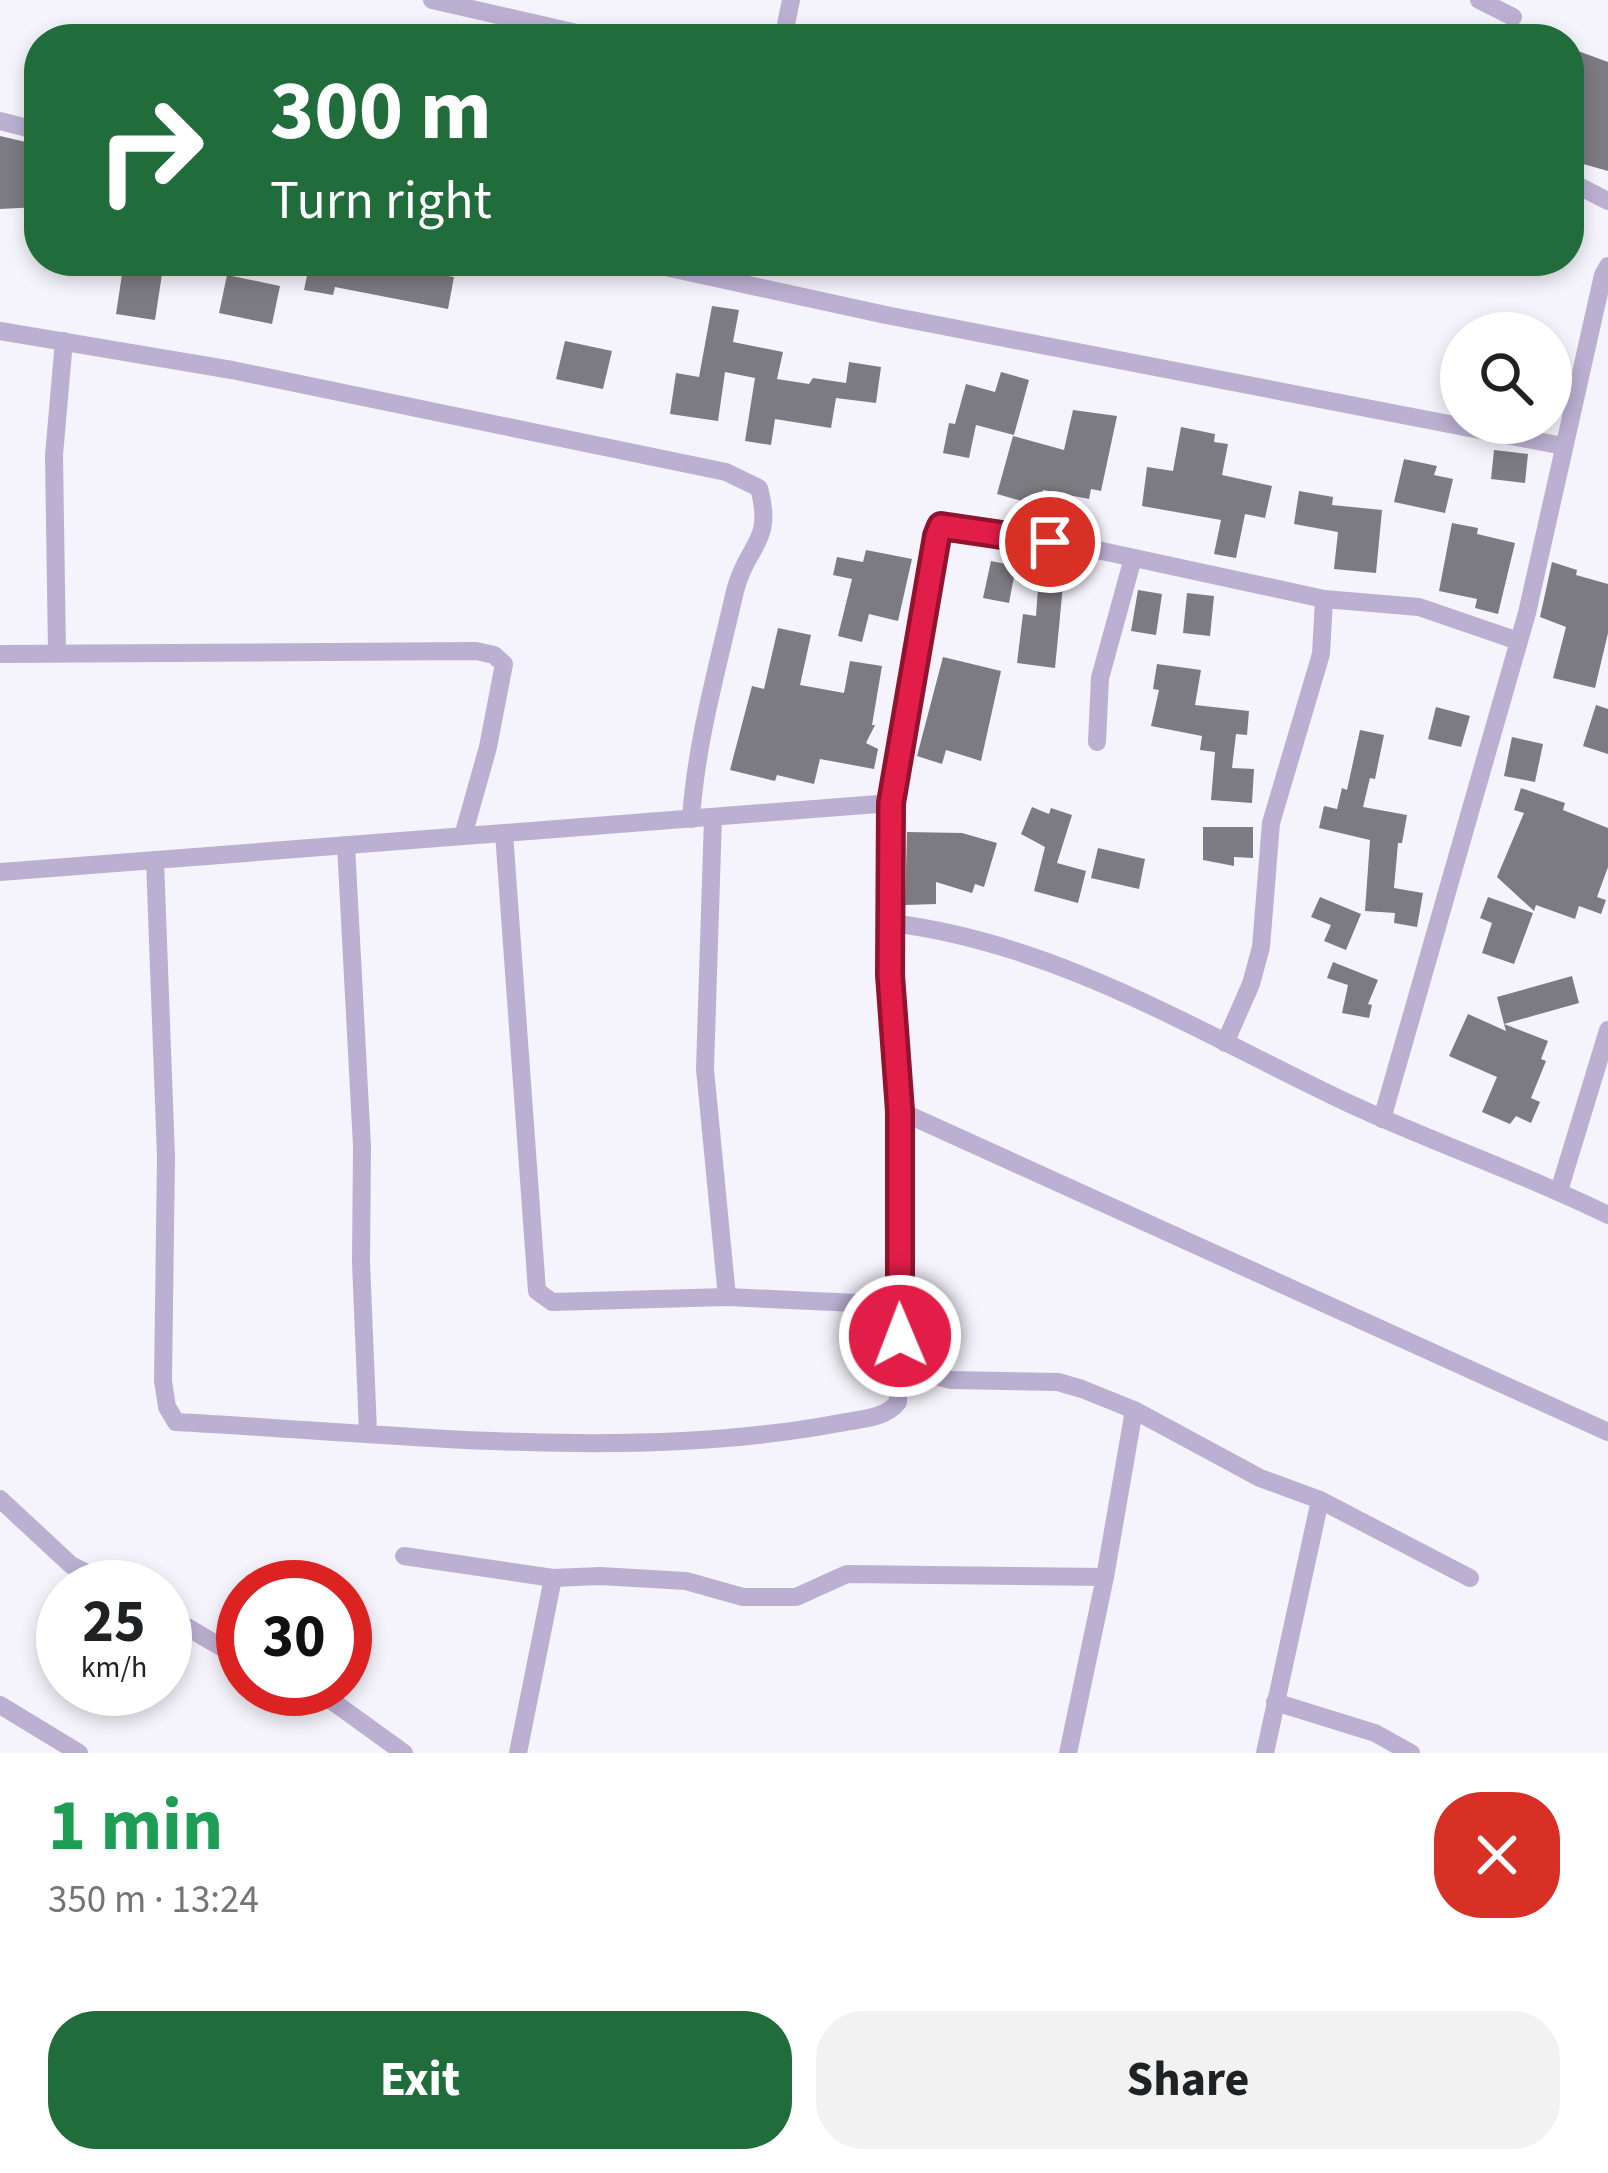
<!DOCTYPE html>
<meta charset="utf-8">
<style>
:root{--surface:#fff;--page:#f2f2f2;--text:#202124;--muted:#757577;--accent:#206c3a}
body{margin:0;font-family:"Source Sans 3",sans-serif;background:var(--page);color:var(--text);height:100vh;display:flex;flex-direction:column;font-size:45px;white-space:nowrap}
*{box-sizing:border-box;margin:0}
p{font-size:39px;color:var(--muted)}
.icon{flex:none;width:66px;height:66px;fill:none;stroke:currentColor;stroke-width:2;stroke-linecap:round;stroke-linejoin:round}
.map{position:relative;height:1753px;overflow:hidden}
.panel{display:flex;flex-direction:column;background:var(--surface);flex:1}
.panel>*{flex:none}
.guide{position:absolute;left:24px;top:24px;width:1560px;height:252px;border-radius:48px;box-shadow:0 6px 18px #0003;background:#206c3a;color:#fff;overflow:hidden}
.controls{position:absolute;left:1440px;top:312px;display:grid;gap:24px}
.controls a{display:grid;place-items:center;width:132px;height:132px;border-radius:50%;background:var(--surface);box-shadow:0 6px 18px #0003;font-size:60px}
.speed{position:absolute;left:36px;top:1560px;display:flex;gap:24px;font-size:60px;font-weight:700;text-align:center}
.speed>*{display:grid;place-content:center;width:156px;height:156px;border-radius:50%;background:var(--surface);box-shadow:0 6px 18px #0003;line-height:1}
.speed small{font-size:30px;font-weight:400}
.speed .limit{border:18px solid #d22;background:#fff;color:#111}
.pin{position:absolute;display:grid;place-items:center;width:102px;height:102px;color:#fff;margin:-51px;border:6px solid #fff;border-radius:50%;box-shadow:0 3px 12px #0007}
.me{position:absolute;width:132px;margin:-66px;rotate:359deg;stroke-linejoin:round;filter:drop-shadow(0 0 9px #0008)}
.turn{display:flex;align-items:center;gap:42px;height:252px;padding:0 48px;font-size:54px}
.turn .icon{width:156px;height:156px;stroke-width:2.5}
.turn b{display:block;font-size:84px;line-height:102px}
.round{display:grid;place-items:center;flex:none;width:126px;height:126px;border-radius:48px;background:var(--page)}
.overview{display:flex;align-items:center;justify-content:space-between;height:204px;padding:0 48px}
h1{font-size:72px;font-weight:700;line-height:90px;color:#1e9e55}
.button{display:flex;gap:24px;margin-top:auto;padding:24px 48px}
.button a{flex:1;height:138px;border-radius:48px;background:var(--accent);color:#fff;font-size:48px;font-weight:700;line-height:138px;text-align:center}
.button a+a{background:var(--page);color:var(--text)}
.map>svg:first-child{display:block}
.building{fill:#7d7b82}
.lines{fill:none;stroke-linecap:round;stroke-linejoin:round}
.street{stroke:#bcb0d2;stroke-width:18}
.route-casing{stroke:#92132f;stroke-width:30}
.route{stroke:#e11d48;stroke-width:21}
</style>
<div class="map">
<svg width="1608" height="1753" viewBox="0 0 1608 1753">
<rect width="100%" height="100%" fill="#f5f3fb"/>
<!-- building -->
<g class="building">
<polygon points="1578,51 1608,62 1608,171 1569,160 1569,75"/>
<polygon points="0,136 30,143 30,191 39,192 39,207 0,209"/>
<polygon points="124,261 164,261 155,320 116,314"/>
<polygon points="310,261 384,261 383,266 454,277 448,309 335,287 333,295 304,290"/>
<polygon points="227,275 280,286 272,324 219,313"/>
<polygon points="712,306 739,310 733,342 783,352 777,379 809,384 813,378 846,383 849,362 881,367 876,403 836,398 831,428 775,419 771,445 745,441 755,378 725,372 718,421 670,414 676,373 699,377"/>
<polygon points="565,341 612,351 603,389 556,379"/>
<polygon points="1001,372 1029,380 1014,435 976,425 969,458 943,453 949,423 955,424 966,384 995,392"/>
<polygon points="1073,410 1117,416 1101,491 1091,489 1089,499 1043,490 1040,501 1030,499 1029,503 997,494 1013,436 1064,450"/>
<polygon points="1181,427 1215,434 1214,442 1228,444 1222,475 1272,486 1265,518 1245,514 1236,558 1214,554 1221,520 1142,506 1147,467 1173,471"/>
<polygon points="1494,450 1528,454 1525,483 1491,479"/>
<polygon points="1404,459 1437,466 1434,475 1453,479 1445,513 1394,502"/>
<polygon points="1299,491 1333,497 1332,505 1382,510 1376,573 1334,569 1338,532 1294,524"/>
<polygon points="1452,523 1478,528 1477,534 1515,543 1498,614 1475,608 1477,599 1439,591"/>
<polygon points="866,550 912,559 898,621 869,614 862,642 838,636 852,579 833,575 837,557 863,562"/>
<polygon points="991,561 1016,566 1009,603 983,598"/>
<polygon points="1552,562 1577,570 1576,575 1608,584 1608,633 1595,688 1553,678 1566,627 1540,617"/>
<polygon points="1039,574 1064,575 1055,668 1017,663 1023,614 1036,616"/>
<polygon points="1138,590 1162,594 1156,635 1131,631"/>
<polygon points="1187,593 1214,596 1210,636 1183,633"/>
<polygon points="778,628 811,635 800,685 844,693 850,661 882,666 872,725 875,725 866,743 878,749 874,769 820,759 814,784 777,775 775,781 730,770 752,686 764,689"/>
<polygon points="943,657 1001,671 981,761 946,750 942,764 917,756"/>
<polygon points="1157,664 1201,670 1195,705 1249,711 1247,735 1236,734 1232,768 1254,769 1252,803 1211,800 1215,752 1200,750 1202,736 1151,726 1159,690 1153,689"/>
<polygon points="1596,705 1608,709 1608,754 1583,746"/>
<polygon points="1436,707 1470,716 1461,747 1428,739"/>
<polygon points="1360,730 1384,735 1375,779 1370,778 1363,807 1407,815 1402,843 1398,843 1394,888 1423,893 1417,927 1394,923 1395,913 1365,911 1370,840 1319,828 1324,806 1337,809 1342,788 1347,790"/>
<polygon points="1512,737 1543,744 1535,782 1504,776"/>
<polygon points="1521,788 1565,803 1563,810 1608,828 1608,867 1597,897 1606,900 1601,914 1579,906 1575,919 1536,905 1534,911 1497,877 1524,813 1514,810"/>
<polygon points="1032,807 1049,814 1051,808 1072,815 1057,863 1086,871 1078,903 1034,891 1045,847 1021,834"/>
<polygon points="1203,827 1253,827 1253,858 1234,857 1234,866 1203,860"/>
<polygon points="907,832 962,833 997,843 984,887 975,884 972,893 936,882 936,904 905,905"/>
<polygon points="1098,848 1145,859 1139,889 1091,878"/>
<polygon points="1320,897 1361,914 1346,950 1324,941 1331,925 1311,917"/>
<polygon points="1488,897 1533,913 1514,964 1482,953 1492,923 1480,918"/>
<polygon points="1333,962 1378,980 1368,1004 1372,1005 1369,1018 1342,1013 1348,985 1327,978"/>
<polygon points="1572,976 1579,1003 1504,1024 1497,997"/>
<polygon points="1468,1014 1506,1031 1504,1024 1548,1041 1541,1059 1546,1061 1531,1098 1540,1102 1531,1123 1516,1116 1510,1124 1482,1112 1497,1077 1449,1056"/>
</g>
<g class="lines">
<!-- street -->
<g class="street">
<polyline points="432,0 603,39"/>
<polyline points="1479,0 1513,17"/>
<polyline points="783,39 791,0"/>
<polyline points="0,121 39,131"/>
<polyline points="1569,181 1608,201"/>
<polyline points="638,261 886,315 1563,446"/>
<path d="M 0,331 L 232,370 L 726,472 L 759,488 C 774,544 747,543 735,591 C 718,666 696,742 691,819"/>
<polyline points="57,652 54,455 64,341"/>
<polyline points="0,654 476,651 494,655 504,664 488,747 463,836"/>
<polyline points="1097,742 1100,678 1133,558"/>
<polyline points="713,817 705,1069 727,1297"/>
<polyline points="504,833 537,1291 552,1302 727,1297 899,1305"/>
<polyline points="346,845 362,1146 361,1262 368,1432"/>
<path d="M 155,860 L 166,1157 L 163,1381 L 167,1407 L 176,1422 C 390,1433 629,1463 840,1423 C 860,1419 885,1419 898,1402 L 900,1111 L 890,975 L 891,803 L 941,526 L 1102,551 L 1324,599 L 1419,607 L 1518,641"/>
<polyline points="0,872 891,803"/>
<path d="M 891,923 C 1057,943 1200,1033 1348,1103 C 1434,1143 1523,1173 1608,1215"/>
<polyline points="1225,1043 1251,984 1261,947 1271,823 1321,654 1324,599"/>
<polyline points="900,1111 1608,1432"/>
<polyline points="1382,1119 1527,613 1603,275 1608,266"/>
<polyline points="1559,1191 1608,1030"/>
<polyline points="900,1367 951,1380 1058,1382 1082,1389 1134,1410 1260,1478 1320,1500 1470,1578"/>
<polyline points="0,1499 71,1565 114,1587"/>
<polyline points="404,1556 553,1578 600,1576 686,1581 743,1597 796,1597 847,1574 1105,1577"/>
<polyline points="165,1614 243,1660"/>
<polyline points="301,1689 332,1701 404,1753"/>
<polyline points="1275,1702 1375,1733 1411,1753"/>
<polyline points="0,1705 79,1753"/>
<polyline points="518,1753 553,1578"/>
<polyline points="1068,1753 1105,1577 1134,1410"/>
<polyline points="1265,1753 1320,1500"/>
</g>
</g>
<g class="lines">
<defs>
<polyline id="route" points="900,1336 900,1111 890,975 891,803 937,536 941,526 1050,542"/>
</defs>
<!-- route casing -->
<use href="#route" class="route-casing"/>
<!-- route -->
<use href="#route" class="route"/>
</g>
</svg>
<div class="controls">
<a><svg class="icon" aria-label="search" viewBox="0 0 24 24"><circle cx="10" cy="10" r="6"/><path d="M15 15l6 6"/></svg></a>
</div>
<div class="speed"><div>25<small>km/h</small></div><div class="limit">30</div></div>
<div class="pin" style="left:1050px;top:542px;background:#d93025"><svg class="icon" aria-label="arrive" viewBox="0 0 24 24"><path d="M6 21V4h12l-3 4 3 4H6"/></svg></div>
<svg class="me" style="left:900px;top:1336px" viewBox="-20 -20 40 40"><circle r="17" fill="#e11d48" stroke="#fff" stroke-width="3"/><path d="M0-11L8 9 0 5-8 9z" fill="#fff"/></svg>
<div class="guide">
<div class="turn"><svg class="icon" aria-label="right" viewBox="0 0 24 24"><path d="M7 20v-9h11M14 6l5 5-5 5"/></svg><div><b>300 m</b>Turn right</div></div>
</div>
</div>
<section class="panel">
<div class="overview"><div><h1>1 min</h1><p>350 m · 13:24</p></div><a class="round" style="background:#d93025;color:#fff"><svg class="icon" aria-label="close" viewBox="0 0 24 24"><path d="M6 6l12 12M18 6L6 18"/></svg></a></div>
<div class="button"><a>Exit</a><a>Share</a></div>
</section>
